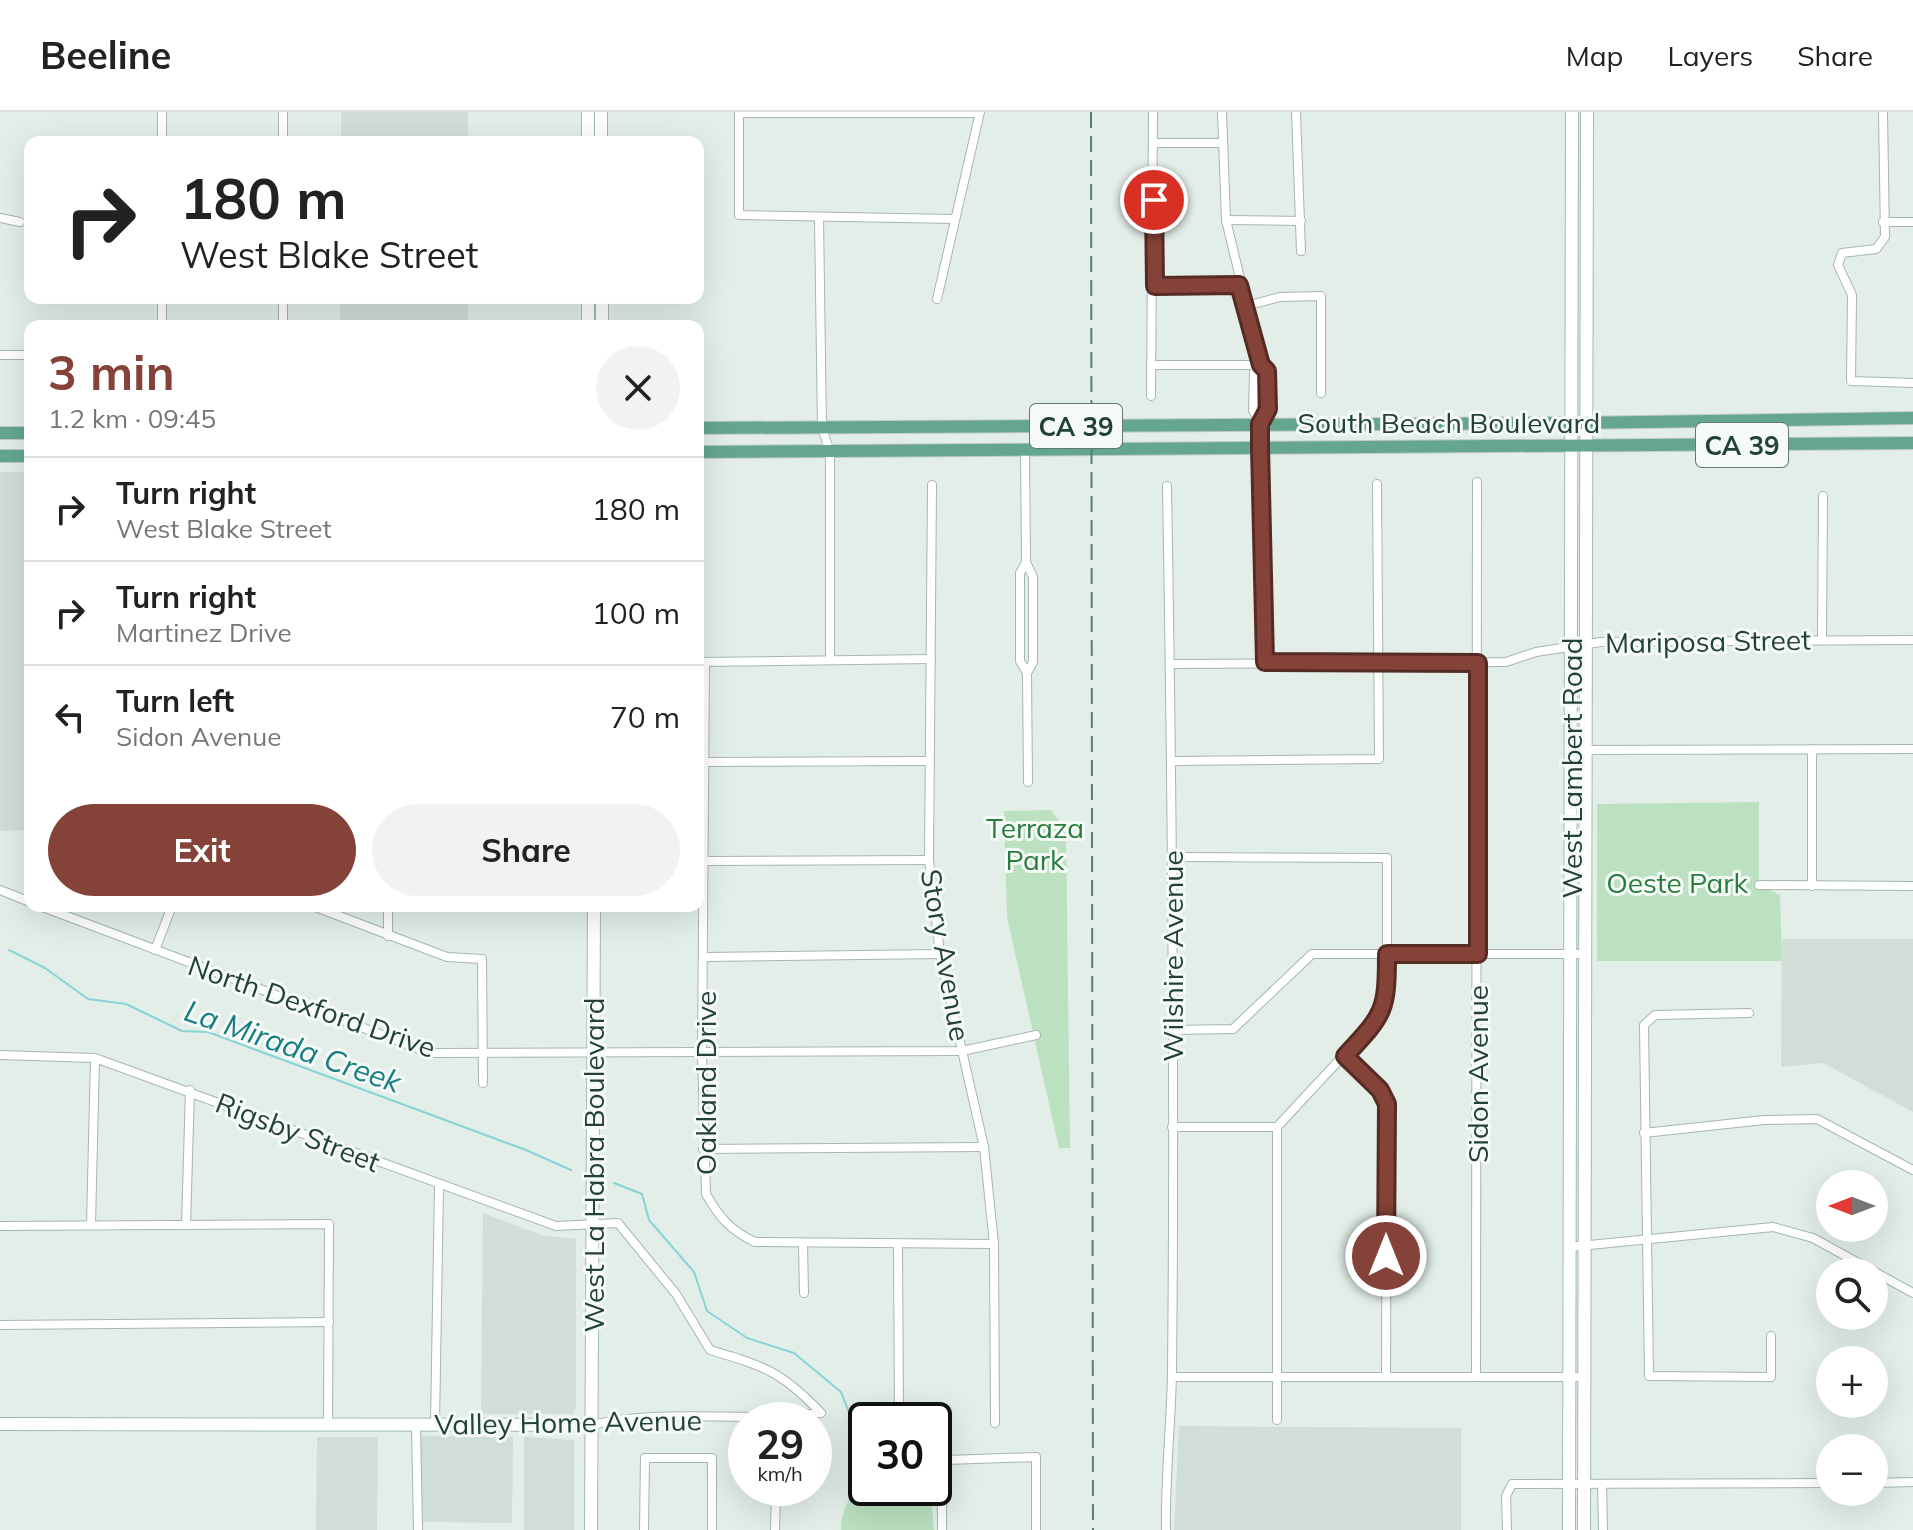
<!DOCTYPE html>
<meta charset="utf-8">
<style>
:root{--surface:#fff;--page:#f2f2f2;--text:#222;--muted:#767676;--line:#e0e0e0;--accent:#854238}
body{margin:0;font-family:Mulish,sans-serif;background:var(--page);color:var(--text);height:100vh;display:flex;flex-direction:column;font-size:30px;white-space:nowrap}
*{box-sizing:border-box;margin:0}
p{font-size:26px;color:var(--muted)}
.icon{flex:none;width:44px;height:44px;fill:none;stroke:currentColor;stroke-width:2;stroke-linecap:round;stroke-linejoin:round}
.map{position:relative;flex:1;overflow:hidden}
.side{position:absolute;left:24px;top:208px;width:680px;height:592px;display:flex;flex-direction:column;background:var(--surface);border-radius:16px;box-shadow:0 8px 32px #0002}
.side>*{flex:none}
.top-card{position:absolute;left:24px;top:24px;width:680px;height:168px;border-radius:16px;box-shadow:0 8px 32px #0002;background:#fff;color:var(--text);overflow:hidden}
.needle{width:52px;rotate:270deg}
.fabs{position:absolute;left:1816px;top:1058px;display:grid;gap:16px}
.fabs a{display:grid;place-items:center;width:72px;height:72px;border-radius:50%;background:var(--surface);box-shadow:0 8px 32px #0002;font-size:40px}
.speed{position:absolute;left:728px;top:1290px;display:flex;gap:16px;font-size:40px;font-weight:700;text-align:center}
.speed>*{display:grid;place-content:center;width:104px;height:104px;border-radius:50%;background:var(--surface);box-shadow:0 8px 32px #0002;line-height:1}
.speed small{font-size:20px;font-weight:400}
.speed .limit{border:4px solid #111;border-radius:12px;background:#fff;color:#111}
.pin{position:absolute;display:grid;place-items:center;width:68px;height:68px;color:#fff;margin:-34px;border:4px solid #fff;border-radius:50%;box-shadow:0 2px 8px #0007}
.me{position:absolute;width:88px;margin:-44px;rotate:0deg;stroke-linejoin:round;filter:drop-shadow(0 0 6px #0008)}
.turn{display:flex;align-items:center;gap:28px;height:168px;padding:0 24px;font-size:36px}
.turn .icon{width:104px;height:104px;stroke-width:2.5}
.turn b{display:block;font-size:56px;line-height:68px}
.round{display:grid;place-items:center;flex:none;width:84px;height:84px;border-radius:42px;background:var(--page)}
.headline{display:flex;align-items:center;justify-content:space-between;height:136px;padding:0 24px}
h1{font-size:48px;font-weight:700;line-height:60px;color:var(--accent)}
.cta{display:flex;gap:16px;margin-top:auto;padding:16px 24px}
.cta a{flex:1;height:92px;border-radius:48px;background:var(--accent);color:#fff;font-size:32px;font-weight:700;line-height:92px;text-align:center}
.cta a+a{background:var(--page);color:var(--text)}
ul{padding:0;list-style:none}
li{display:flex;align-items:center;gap:24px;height:104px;padding:0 24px;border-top:2px solid var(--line)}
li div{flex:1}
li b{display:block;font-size:30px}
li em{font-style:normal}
header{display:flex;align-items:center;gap:48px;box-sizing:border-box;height:112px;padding:0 40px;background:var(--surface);border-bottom:2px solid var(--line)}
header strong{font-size:38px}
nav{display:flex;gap:44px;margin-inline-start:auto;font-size:28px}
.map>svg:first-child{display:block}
.built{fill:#d1ded7}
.green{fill:#bbe1c1}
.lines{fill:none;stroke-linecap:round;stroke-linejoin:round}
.stream{stroke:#87d4d7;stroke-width:2}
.street-casing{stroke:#a5b7af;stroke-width:10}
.secondary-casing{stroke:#a1bbaf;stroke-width:14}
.primary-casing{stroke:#c1cac6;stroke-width:14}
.street{stroke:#fff;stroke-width:8}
.secondary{stroke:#fff;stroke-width:12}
.primary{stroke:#64a78e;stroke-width:12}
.rail{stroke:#5c7d70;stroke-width:2;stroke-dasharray:16 8;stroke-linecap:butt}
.route-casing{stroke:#562b24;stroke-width:20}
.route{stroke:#854238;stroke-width:14}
.labels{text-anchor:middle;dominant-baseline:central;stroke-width:6;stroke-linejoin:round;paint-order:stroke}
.shield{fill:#f5faf7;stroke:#61796f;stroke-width:2}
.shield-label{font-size:26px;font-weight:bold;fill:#214235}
.street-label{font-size:28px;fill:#214235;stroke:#f5faf7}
.park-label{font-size:28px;fill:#287c3e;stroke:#f5faf7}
.water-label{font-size:30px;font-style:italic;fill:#167e83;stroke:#f5faf7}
</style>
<header>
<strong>Beeline</strong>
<nav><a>Map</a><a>Layers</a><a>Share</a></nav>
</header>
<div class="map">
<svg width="1913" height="1418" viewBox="0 0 1913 1418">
<rect width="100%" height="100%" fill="#e3eee8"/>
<!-- built -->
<g class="built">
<rect x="341" y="0" width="127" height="30"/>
<rect x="340" y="186" width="128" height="28"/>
<polygon points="0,360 30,360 30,718 0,719"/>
<polygon points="1782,827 1913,827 1913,1000 1823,951 1781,955"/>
<polygon points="483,1101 541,1123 576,1127 576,1295 573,1302 481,1302"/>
<polygon points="1179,1314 1461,1316 1461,1418 1174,1418"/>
<polygon points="421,1324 513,1325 512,1411 420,1410"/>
<polygon points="317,1325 378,1325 377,1418 316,1418"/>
<polygon points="524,1325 574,1328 574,1418 524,1418"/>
</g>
<!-- green -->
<g class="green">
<polygon points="1759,690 1759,773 1780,783 1782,849 1597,849 1597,692"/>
<polygon points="1051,698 1066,718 1070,1036 1059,1036 1007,805 1004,699"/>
<path d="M 860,1313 L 866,1313 L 866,1376 L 930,1376 L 934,1418 L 841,1418 C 840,1391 864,1372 864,1345 C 865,1335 861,1323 860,1313 Z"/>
<polygon points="934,1314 948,1314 946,1343 934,1356"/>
</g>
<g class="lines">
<!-- stream -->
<g class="stream">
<polyline points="9,838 45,856 88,887 126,892 182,919 208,920 526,1038 571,1058"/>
<polyline points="614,1071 642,1082 649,1108 694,1160 707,1199 747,1226 794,1241 841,1280 851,1306"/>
</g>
<defs>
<g id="street">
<polyline points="739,0 739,103 955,107"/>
<polyline points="1222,0 1226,108 1261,253 1267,259 1268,297 1260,312 1260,335 1265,550"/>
<polyline points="1296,0 1301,139"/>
<polyline points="1883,0 1885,125 1876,137 1842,141 1838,153 1852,183 1851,269 1913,271"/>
<polyline points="739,1 979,1"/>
<polyline points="162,30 162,0"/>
<polyline points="283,30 283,0"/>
<polyline points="1153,31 1221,31"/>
<polyline points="0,106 20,110"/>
<polyline points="819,106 822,316 830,340 830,547"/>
<polyline points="1226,108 1301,109"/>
<polyline points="1883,110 1913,110"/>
<polyline points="1155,174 1239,173"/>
<polyline points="283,186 283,214"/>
<polyline points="937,187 980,0"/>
<polyline points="1246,194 1280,185 1321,184 1321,281"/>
<polyline points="162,214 162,186"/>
<polyline points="0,243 30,243"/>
<polyline points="1151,253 1261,253"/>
<polyline points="1260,253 1254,260 1253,298 1260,312"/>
<polyline points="1151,284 1153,0"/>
<polyline points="1025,339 1026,450 1033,465 1033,550 1027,561"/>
<polyline points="932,373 929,748 940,842 984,1035 994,1132 995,1311"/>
<polyline points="1026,450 1020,461 1020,549 1027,561 1028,670"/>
<polyline points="1822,526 1823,384"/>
<polyline points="698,550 931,547"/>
<path d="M 705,550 L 702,942 L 706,1082 C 719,1105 731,1119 755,1130 L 994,1132"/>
<polyline points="1170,552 1506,550 1536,540 1601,530 1913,528"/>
<polyline points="1812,637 1812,774"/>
<polyline points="1571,638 1913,637"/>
<polyline points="1173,649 1379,647 1377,372"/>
<polyline points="705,650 930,649"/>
<polyline points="1172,745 1387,746 1387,886 1382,902 1277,1015"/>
<polyline points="706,749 929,748"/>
<polyline points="1759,773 1913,774"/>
<polyline points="0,778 30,790"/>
<polyline points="40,794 430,941 962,939 1036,923"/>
<polyline points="313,794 447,845 482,847 483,971"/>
<polyline points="388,824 388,794"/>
<polyline points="155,838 172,794"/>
<polyline points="705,845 940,842"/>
<polyline points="1749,901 1655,903 1644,913 1649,1264 1771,1265 1771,1224"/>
<polyline points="1173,918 1233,917 1312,842 1584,842"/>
<path d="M 0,943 L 95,946 L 556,1114 L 618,1111 L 676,1182 L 710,1238 C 764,1254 781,1259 821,1301 C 747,1311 660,1296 592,1313"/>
<polyline points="1345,944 1380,978 1387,992 1386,1265"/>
<polyline points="1172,1015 1277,1015"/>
<polyline points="1644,1021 1764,1008 1817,1007 1913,1058"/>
<polyline points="703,1037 984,1035"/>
<polyline points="91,1112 95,946"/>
<polyline points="186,1113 190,978"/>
<polyline points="0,1114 329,1112 328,1313"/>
<polyline points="803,1133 804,1181"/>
<polyline points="898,1134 899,1306"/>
<polyline points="1569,1135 1773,1115 1813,1126 1913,1181"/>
<polyline points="0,1213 329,1210"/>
<polyline points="1172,1265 1583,1265"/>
<polyline points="1476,1265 1477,370"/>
<polyline points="1277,1308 1277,1015"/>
<polyline points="416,1313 418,1418"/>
<polyline points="435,1313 439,1073"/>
<polyline points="814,1347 821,1354 821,1359 814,1365"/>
<polyline points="1874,1371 1913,1370"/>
<polyline points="1602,1372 1603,1418"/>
<polyline points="644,1418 645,1346 712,1346 712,1418"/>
<polyline points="775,1418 776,1376"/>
<polyline points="942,1418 942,1357 946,1348 1036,1345 1036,1418"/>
<path d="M 1166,1418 C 1165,1366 1171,1314 1172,1261 C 1175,966 1172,670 1167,374"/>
<polyline points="1507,1418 1506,1384 1512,1372 1830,1371"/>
</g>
<g id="secondary">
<polyline points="588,30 588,0"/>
<polyline points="601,30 601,0"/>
<polyline points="588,186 588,214"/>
<polyline points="602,186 602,214"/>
<polyline points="0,1312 592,1313"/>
<polyline points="591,1418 594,794"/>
<polyline points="1569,1418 1572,0"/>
<polyline points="1584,1418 1587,0"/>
</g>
<g id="primary">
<polyline points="698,316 1571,311 1913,306"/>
<polyline points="0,321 30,321"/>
<polyline points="698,340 1913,331"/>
<polyline points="0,344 30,344"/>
</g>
</defs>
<!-- street casing -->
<use href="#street" class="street-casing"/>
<!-- secondary casing -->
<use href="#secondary" class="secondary-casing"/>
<!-- primary casing -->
<use href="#primary" class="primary-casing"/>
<!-- street -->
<use href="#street" class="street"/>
<!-- secondary -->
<use href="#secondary" class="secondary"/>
<!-- primary -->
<use href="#primary" class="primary"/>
<!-- rail -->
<polyline class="rail" points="1091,0 1093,1418"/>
</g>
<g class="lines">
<defs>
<path id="route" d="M 1154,88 L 1155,174 L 1239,173 L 1261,253 L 1267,259 L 1268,297 L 1260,312 L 1260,335 L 1265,550 L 1478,551 L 1478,842 L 1387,842 C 1387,900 1384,902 1345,944 L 1380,978 L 1387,992 L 1386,1144"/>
</defs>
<!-- route casing -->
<use href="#route" class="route-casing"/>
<!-- route -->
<use href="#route" class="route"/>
</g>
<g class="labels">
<!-- shield labels -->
<g class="shield">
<rect x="1030" y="292" width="92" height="44" rx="6"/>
<rect x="1696" y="311" width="92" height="44" rx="6"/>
</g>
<g class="shield-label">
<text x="1076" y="314">CA 39</text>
<text x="1742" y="333">CA 39</text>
</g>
<!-- street labels -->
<g class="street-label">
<text x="1449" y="310">South Beach Boulevard</text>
<text transform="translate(1708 529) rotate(-1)">Mariposa Street</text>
<text transform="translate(1571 656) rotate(-90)">West Lambert Road</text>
<text transform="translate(946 843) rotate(80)">Story Avenue</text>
<text transform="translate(1172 844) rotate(-90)">Wilshire Avenue</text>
<text transform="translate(312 894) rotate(19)">North Dexford Drive</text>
<text transform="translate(1477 962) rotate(-90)">Sidon Avenue</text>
<text transform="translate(705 971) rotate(-90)">Oakland Drive</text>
<text transform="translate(298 1020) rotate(21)">Rigsby Street</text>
<text transform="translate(593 1053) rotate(-90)">West La Habra Boulevard</text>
<text transform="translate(568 1310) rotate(-1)">Valley Home Avenue</text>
</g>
<!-- park labels -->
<g class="park-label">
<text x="1035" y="715">Terraza<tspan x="1035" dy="32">Park</tspan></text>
<text x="1677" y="770">Oeste Park</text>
</g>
<!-- water labels -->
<g class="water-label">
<text transform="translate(293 934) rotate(19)">La Mirada Creek</text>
</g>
</g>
</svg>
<div class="fabs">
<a><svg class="needle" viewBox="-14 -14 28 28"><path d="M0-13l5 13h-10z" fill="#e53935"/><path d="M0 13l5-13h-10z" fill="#767676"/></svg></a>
<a><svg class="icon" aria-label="search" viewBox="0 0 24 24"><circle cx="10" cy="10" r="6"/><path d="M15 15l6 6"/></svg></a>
<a>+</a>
<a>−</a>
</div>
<div class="speed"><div>29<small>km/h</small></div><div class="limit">30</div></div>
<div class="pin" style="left:1154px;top:88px;background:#d93025"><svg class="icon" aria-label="arrive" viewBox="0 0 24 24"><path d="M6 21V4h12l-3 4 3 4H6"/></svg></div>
<svg class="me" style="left:1386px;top:1144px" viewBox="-20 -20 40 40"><circle r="17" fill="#854238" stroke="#fff" stroke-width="3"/><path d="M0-11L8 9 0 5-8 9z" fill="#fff"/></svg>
<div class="top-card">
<div class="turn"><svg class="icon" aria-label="right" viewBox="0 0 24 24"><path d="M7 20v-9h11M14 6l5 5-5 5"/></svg><div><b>180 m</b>West Blake Street</div></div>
</div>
<section class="side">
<div class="headline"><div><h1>3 min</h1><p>1.2 km · 09:45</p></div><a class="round"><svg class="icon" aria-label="close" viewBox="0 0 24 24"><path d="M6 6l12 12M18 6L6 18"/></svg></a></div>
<ul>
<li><svg class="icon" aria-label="right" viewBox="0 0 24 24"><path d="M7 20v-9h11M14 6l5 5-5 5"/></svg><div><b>Turn right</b><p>West Blake Street</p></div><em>180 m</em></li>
<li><svg class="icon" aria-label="right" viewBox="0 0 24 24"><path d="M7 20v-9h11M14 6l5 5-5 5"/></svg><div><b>Turn right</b><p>Martinez Drive</p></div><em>100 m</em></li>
<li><svg class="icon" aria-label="left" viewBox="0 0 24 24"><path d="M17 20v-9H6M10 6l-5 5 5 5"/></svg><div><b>Turn left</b><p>Sidon Avenue</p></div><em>70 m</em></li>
</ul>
<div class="cta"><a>Exit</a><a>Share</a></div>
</section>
</div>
